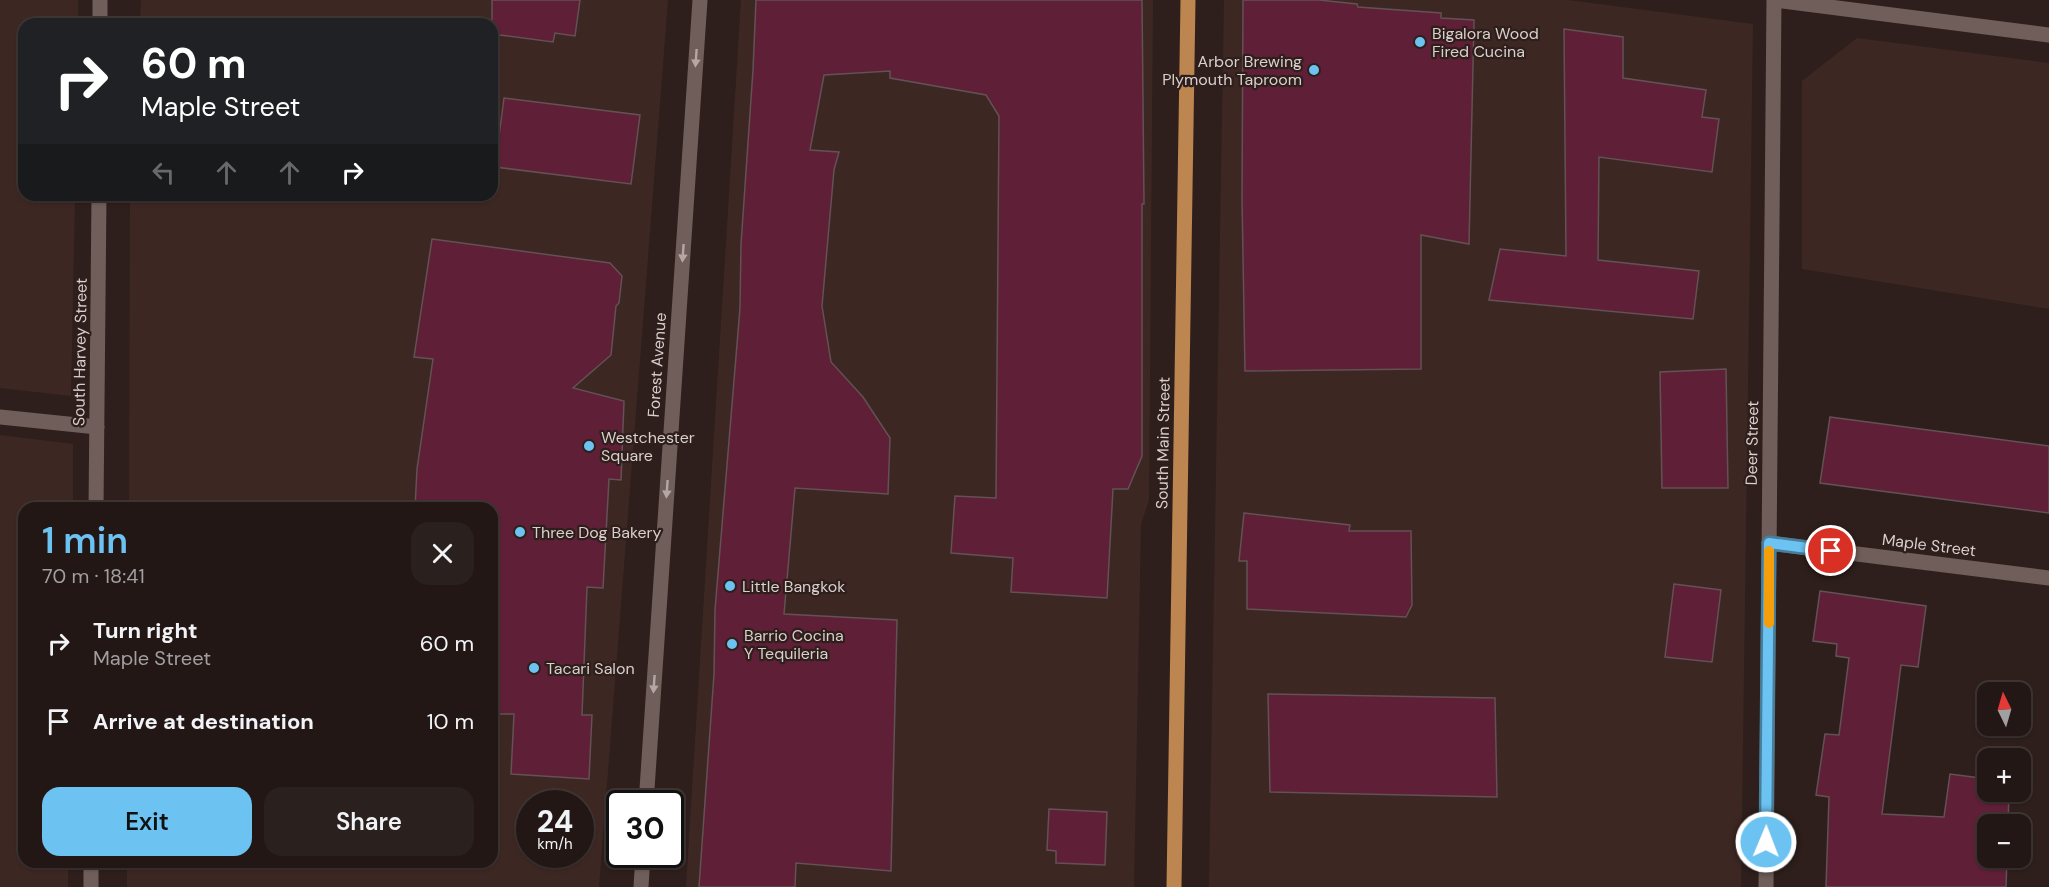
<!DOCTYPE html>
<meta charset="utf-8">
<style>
:root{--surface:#221715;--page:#2a201e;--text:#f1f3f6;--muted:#a29fa0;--line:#3f3634;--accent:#6cc3f2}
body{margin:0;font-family:"DM Sans",sans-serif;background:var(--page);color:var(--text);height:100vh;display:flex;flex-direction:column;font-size:22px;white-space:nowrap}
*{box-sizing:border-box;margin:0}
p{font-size:20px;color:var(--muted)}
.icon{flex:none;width:33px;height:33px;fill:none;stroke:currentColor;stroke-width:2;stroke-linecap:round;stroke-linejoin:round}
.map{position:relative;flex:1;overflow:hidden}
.side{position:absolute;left:18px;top:502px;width:480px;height:366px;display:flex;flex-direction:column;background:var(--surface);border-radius:18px;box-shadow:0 2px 4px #0004,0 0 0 2px var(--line)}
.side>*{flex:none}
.banner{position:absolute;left:18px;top:18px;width:480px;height:183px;border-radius:18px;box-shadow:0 2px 4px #0004,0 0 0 2px var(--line);background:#202124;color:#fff;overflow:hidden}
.needle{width:39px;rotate:355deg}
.tools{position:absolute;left:1977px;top:682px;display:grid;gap:12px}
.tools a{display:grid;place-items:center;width:54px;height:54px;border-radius:12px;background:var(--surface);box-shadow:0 2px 4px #0004,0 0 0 2px var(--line);font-size:30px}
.speed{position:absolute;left:516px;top:790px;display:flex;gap:12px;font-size:30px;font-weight:700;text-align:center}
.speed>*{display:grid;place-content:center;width:78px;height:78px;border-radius:50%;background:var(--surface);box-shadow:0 2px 4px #0004,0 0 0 2px var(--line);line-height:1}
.speed small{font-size:15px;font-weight:400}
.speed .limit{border:3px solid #111;border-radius:9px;background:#fff;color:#111}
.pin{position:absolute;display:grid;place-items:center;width:51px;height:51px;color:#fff;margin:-26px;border:3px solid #fff;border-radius:50%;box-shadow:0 2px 6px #0007}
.me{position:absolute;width:66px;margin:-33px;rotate:1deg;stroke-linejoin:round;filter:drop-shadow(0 0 4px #0008)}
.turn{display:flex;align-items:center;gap:21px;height:126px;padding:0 24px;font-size:27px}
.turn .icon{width:78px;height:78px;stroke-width:2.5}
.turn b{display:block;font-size:42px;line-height:51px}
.lanes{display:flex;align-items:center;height:57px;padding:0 24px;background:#0003;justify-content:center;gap:30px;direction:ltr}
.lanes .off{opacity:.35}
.round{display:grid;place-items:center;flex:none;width:63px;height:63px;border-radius:18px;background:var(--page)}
.headline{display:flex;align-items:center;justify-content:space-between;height:102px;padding:0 24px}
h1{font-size:36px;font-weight:600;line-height:45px;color:var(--accent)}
.cta{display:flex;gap:12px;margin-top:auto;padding:12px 24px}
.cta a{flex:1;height:69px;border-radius:18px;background:var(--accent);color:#111;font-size:24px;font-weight:600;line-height:69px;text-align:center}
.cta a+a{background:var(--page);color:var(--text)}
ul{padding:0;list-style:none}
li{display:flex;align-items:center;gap:18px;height:78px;padding:0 24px}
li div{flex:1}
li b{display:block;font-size:22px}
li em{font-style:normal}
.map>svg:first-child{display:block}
.built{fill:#3d2723;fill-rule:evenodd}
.building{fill:#5f1f37;stroke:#635155;stroke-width:1.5}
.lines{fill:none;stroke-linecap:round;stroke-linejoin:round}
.minor{stroke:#705e5a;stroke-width:15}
.major{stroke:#bd854f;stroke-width:15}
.oneway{fill:#b4a7a4}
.route-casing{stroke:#467f9d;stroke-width:15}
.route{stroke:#6cc3f2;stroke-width:10}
.slow{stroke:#f59e0b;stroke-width:10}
.poi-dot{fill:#6cc3f2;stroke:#2e1f1c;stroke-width:2}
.labels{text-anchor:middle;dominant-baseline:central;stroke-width:4.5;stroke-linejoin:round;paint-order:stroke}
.poi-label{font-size:16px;fill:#d9cfcc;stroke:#2e1f1c;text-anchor:start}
.street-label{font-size:16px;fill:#d9cfcc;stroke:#2e1f1c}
</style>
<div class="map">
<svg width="2049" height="887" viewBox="0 0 2049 887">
<rect width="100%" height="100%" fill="#2e1f1c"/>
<!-- built -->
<g class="built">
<polygon points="0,0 78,0 78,24 24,24 24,195 75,195 71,396 0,388"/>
<path d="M 141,0 L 668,0 L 599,887 L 127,887 L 127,863 L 492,862 L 492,508 L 129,508 L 130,195 L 492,195 L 492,24 L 140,24 ZM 530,804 L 580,804 L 580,855 L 530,855 Z"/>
<polygon points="741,0 1153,0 1149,500 1141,524 1134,887 686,887"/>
<polygon points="1224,0 1568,0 1753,24 1741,887 1209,887"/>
<polygon points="1857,38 2049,63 2049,309 1802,269 1802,81"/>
<polygon points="0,435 73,444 73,508 24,508 24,862 68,863 68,887 0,887"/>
</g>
<!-- building -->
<g class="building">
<polygon points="492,0 580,0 575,36 555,33 553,42 492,34"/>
<polygon points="756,0 1142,0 1144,204 1142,204 1142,456 1128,489 1113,489 1107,598 1011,592 1013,558 951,553 955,496 996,498 999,116 986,95 890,78 890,71 824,75 810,150 839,152 834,170 822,306 831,362 863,397 890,438 888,494 795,488 784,614 897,620 891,871 796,863 795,887 699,887 714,674 715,610 740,308 741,244 753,70"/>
<polygon points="1243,0 1319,0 1357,4 1358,7 1441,13 1441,18 1474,20 1469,244 1421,235 1421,369 1245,371 1242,199"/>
<polygon points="1564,29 1623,37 1623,78 1706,90 1702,117 1719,119 1712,172 1599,157 1598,260 1699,271 1693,319 1489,300 1500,249 1566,256"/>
<polygon points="504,98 640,115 631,184 495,167"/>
<polygon points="432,239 610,263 622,276 619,303 616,306 611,355 573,388 624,401 621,480 609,479 603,588 587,587 582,715 592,715 589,779 511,774 514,714 492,714 492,508 415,508 417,469 433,359 414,357"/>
<polygon points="1726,369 1728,488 1662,488 1660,372"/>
<polygon points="1830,417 2049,446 2049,513 1820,483"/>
<polygon points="1244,513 1350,525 1349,531 1411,531 1412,605 1406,617 1247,609 1247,561 1239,561"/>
<polygon points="1674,584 1721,590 1712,662 1665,657"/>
<polygon points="1820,591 1926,606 1918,667 1901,665 1882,814 1944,817 1950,774 1988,779 1988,792 2009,792 2008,825 1988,825 1988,858 2007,858 2006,887 1826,887 1829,797 1816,795 1825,734 1839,735 1849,658 1836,656 1837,644 1813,641"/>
<polygon points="1268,694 1495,698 1497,797 1270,792"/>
<polygon points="1049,809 1107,812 1105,865 1056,863 1056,851 1047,850"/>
</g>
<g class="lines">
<!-- minor -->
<g class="minor">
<polyline points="1775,0 2049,35"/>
<polyline points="100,24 100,0"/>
<polyline points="0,417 97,427"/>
<polyline points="96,508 99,195"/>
<polyline points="1769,543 2049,578"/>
<polyline points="646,804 700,0"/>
<polyline points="91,887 91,862"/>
<polyline points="641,887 643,855"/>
<polyline points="1766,887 1774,0"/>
</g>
<!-- major -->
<polyline class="major" points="1174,887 1188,0"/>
</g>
<!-- one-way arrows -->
<defs><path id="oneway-solid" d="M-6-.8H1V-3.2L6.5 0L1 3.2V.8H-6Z" transform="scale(1.5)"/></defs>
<g class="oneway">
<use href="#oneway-solid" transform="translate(696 58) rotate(94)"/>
<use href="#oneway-solid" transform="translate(683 253) rotate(94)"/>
<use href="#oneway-solid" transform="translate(667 489) rotate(94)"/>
<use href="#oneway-solid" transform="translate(654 684) rotate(94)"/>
</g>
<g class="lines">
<defs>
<polyline id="route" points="1766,842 1769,543 1831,551"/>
</defs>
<!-- route casing -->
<use href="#route" class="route-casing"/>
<!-- route -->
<use href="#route" class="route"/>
<!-- slow -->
<polyline class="slow" points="1769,623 1769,551"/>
</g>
<!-- markers -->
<g class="poi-dot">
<circle cx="1420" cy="42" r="6"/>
<circle cx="1314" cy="70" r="6"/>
<circle cx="589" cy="446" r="6"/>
<circle cx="520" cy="532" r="6"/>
<circle cx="730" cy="586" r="6"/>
<circle cx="732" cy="644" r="6"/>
<circle cx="534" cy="668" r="6"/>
</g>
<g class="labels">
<!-- poi labels -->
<g class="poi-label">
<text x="1432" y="33">Bigalora Wood<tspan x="1432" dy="18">Fired Cucina</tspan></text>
<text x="1302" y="61" text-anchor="end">Arbor Brewing<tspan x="1302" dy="18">Plymouth Taproom</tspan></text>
<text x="601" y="437">Westchester<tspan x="601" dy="18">Square</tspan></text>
<text x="532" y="532">Three Dog Bakery</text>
<text x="742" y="586">Little Bangkok</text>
<text x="744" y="635">Barrio Cocina<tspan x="744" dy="18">Y Tequileria</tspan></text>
<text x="546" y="668">Tacari Salon</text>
</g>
<!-- street labels -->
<g class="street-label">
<text transform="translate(80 352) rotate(-89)">South Harvey Street</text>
<text transform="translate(657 365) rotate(-86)">Forest Avenue</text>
<text transform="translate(1163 443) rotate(-89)">South Main Street</text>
<text transform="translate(1752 443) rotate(-89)">Deer Street</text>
<text transform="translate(1929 545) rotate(7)">Maple Street</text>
</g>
</g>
</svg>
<div class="tools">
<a><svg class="needle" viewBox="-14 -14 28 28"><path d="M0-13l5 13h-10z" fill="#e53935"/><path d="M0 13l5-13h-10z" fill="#a29fa0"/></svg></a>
<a>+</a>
<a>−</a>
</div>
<div class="speed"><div>24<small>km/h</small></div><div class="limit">30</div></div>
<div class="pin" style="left:1831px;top:551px;background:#d93025"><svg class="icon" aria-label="arrive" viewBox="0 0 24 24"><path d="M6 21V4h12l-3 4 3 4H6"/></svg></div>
<svg class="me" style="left:1766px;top:842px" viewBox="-20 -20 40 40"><circle r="17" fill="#6cc3f2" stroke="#fff" stroke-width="3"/><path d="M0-11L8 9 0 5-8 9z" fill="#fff"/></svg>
<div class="banner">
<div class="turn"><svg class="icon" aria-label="right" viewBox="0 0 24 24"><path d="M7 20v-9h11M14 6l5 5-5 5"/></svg><div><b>60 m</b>Maple Street</div></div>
<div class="lanes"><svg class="icon off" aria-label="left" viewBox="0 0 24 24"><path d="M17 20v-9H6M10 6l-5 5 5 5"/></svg><svg class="icon off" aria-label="ahead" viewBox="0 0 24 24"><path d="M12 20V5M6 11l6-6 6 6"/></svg><svg class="icon off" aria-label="ahead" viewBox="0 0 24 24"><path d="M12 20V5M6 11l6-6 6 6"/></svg><svg class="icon" aria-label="right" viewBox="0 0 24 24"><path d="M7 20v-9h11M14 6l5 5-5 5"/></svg></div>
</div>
<section class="side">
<div class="headline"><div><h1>1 min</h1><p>70 m · 18:41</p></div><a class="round"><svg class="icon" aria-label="close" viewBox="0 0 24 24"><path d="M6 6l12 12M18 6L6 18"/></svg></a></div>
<ul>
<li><svg class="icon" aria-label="right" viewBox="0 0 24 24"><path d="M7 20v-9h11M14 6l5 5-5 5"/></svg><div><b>Turn right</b><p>Maple Street</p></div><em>60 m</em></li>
<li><svg class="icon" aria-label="arrive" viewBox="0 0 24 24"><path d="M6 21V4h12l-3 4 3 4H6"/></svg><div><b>Arrive at destination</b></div><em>10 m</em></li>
</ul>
<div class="cta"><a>Exit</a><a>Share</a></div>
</section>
</div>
